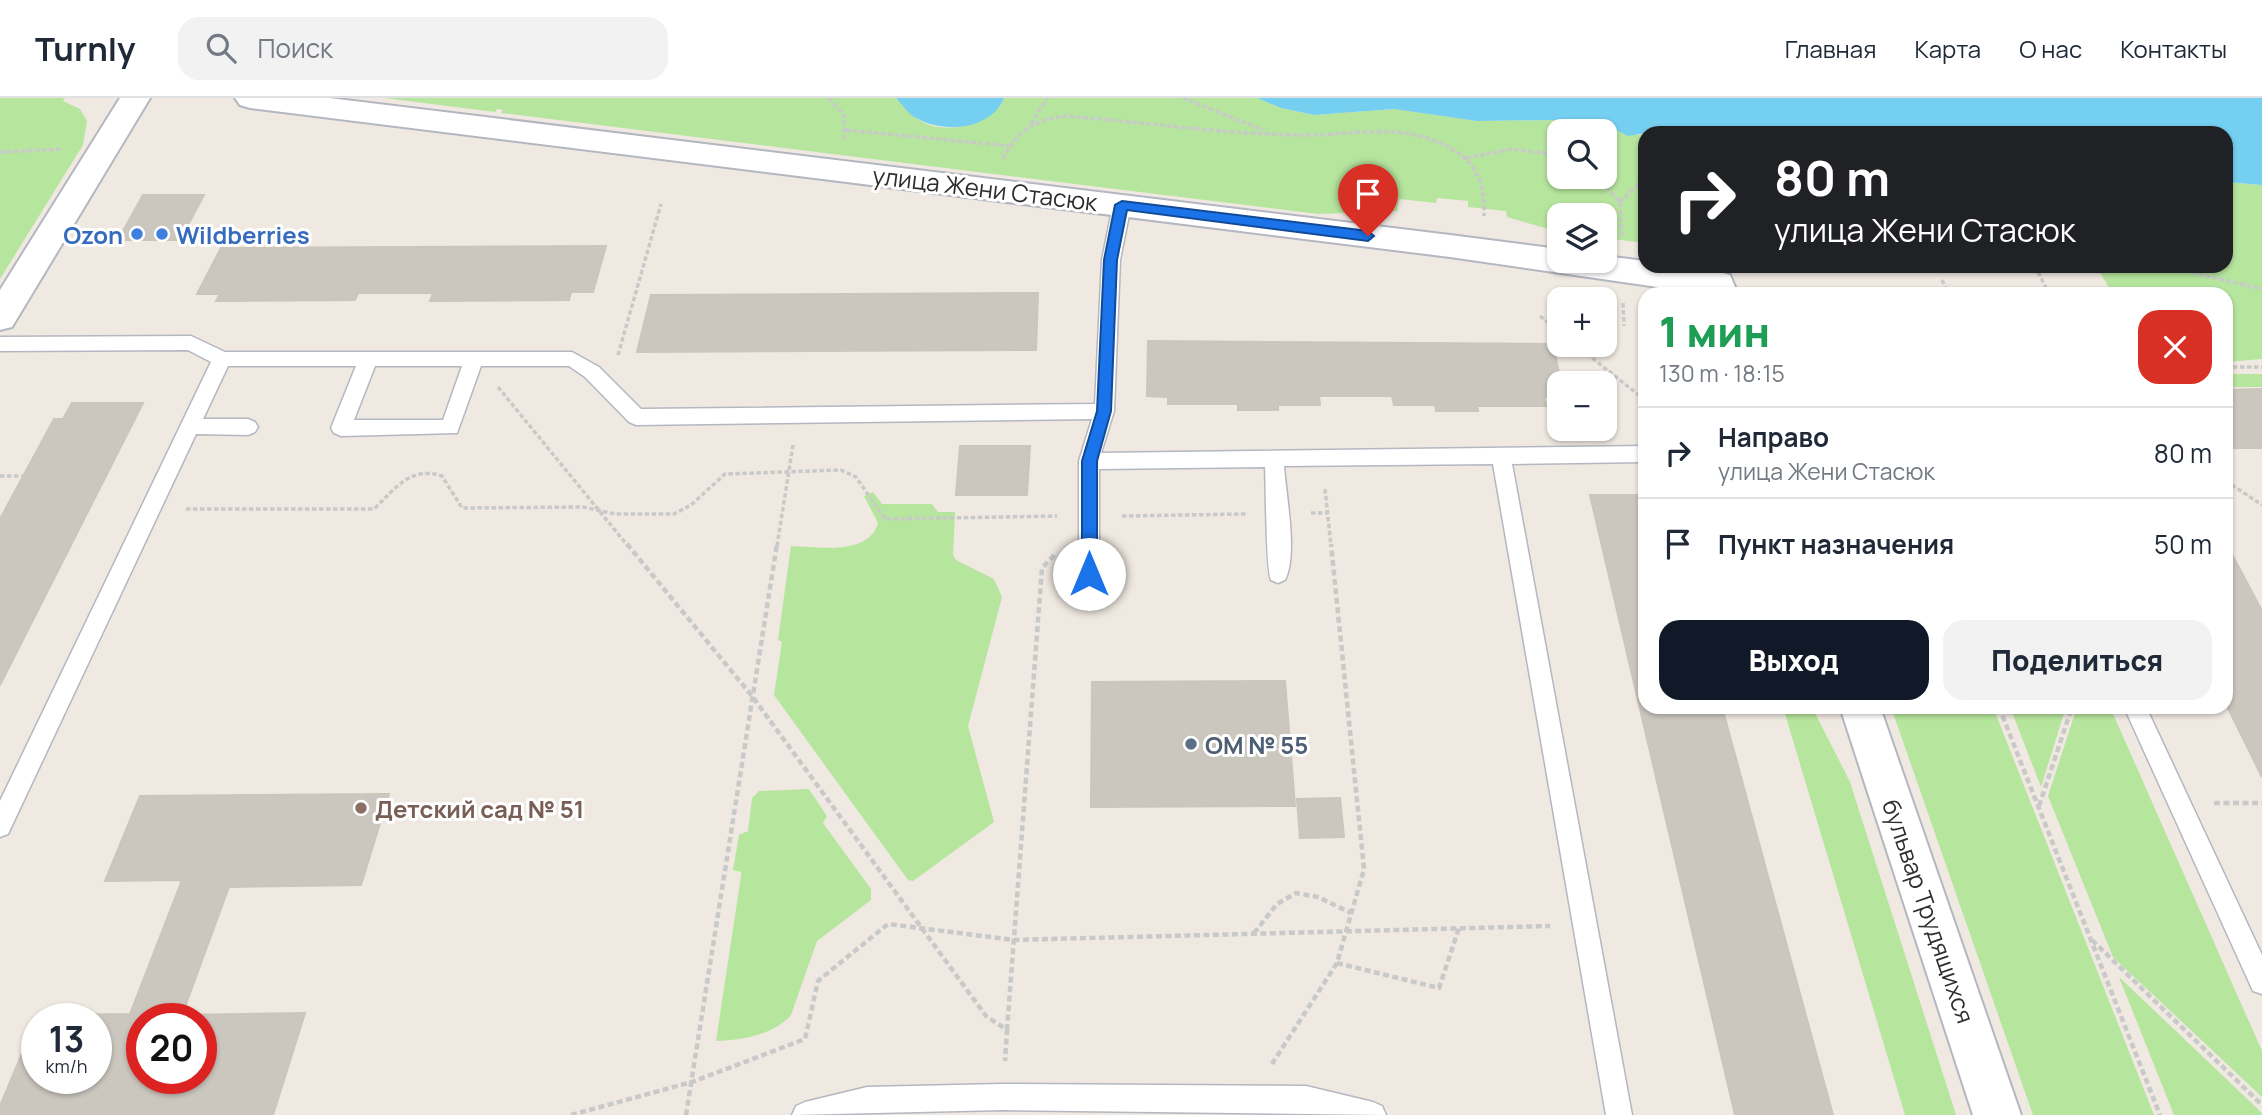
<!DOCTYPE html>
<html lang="ru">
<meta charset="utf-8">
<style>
:root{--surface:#fff;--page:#f2f2f3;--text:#1f2937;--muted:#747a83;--line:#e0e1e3;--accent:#111827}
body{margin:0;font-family:Manrope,sans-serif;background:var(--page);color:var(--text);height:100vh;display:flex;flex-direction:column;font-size:26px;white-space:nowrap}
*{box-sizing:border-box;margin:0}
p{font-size:23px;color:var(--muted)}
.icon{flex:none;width:38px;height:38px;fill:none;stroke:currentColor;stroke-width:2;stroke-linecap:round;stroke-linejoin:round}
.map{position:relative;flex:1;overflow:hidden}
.panel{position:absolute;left:1638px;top:189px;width:595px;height:427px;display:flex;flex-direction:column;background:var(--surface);border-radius:21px;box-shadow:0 2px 5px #0004}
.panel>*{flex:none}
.banner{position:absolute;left:1638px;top:28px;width:595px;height:147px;border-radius:21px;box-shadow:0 2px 5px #0004;background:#202124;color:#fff;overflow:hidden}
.buttons{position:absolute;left:1547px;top:21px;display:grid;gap:14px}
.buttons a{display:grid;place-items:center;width:70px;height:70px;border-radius:14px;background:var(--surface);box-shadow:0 2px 5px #0004;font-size:35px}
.speed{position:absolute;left:21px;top:905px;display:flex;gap:14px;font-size:35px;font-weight:700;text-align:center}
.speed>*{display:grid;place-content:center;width:91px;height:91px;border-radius:50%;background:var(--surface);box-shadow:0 2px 5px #0004;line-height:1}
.speed small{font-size:18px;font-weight:400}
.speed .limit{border:10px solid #d22;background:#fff;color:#111}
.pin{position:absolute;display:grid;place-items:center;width:60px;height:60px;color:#fff;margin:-72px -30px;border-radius:50% 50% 50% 0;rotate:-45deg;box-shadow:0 0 7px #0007}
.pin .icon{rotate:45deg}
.me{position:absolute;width:77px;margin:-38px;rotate:0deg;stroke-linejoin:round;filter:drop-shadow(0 0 5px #0008)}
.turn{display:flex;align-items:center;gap:24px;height:147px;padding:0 21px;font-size:32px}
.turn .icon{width:91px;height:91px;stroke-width:2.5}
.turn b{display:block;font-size:49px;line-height:60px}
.round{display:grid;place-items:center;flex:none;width:74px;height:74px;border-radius:21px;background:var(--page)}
.summary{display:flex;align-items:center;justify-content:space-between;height:119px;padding:0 21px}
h1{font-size:42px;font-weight:800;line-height:52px;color:#1e9e55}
.action{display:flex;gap:14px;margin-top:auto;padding:14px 21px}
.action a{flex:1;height:80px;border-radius:21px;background:var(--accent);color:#fff;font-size:28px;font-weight:800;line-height:80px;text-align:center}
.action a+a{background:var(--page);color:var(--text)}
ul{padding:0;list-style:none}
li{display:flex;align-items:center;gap:21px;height:91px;padding:0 21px;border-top:2px solid var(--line)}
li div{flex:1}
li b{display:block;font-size:26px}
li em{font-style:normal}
header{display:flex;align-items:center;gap:42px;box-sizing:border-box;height:98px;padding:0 35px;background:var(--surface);border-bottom:2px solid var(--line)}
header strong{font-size:33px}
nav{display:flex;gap:38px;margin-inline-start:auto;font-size:24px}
.search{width:490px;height:63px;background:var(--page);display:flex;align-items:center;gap:18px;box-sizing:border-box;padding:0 24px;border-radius:21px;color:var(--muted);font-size:26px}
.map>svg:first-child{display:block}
.green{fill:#b6e59e;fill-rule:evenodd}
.water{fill:#75cff0}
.building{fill:#cbc7bf;stroke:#cbc5ba;stroke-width:2;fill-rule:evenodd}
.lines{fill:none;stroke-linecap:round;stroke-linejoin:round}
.service-casing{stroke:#b4b7c1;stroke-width:3}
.minor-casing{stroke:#b4b7c1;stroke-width:4}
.path-far1{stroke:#c9c9c9;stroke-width:3.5;stroke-dasharray:4.5 2.5;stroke-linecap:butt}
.path{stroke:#c9c9c9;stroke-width:4.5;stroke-dasharray:6 3.5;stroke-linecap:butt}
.service{fill:#fff;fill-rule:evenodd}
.minor{fill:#fff;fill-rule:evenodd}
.route{fill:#1a73e8;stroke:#114b97;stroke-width:2}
.shop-dot{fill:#3f7fe0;stroke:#fff;stroke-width:2.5}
.service-dot{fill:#5c6f8a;stroke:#fff;stroke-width:2.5}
.education-dot{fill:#8d6e63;stroke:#fff;stroke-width:2.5}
.labels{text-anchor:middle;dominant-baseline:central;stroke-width:6;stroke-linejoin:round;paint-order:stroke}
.street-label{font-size:24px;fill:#2e2e2e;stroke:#fff}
.shop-label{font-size:24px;font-weight:bold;fill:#366cbe;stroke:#fff;text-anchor:end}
.service-label{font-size:24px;font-weight:bold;fill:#4e5e75;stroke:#fff;text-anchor:start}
.education-label{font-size:24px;font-weight:bold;fill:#785e54;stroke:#fff;text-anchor:start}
</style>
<header>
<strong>Turnly</strong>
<div class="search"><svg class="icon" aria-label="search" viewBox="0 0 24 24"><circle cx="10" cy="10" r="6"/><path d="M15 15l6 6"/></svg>Поиск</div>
<nav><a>Главная</a><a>Карта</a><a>О нас</a><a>Контакты</a></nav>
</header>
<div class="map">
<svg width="2262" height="1017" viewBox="0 0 2262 1017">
<rect width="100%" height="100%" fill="#efe9e1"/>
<!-- green -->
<g class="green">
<polygon points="0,0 65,0 63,3 80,11 87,23 83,47 0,181"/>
<path d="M 384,0 L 896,0 C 903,6 909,15 916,20 C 941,39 993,29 1004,0 L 1257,0 L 1281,10 L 1314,17 L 1395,11 L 1477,23 L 1555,22 L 1576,29 L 1601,24 C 1613,27 1624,38 1638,37 C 1660,35 1682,32 1705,35 L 1645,35 L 1645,145 L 1605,140 L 1605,117 L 1559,117 L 1559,134 L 1507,119 L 1506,113 L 1468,109 L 1468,103 L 1437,100 L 1436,105 L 1399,101 L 1397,113 L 1318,116 L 501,15 L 503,12 L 497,11 L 495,14 ZM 1559,33 L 1605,33 L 1605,79 L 1559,79 Z"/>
<polygon points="2226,84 2262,87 2262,261 2226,264 2226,196 2113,196 2096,168 2226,168"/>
<rect x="2226" y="276" width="36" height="13"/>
<path d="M 873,394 L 882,406 L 932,406 L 938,414 L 955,414 L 953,457 L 956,462 L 994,481 L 1002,499 L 968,628 L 994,724 L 913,783 L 908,782 L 774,597 L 782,544 L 778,542 L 791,448 C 817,449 869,458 878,425 L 864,398 Z"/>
<polygon points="1783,609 1812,609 1850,684 1956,1017 1905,1017"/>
<polygon points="1891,609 1993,609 2154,1017 2033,1017"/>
<polygon points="2010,609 2066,609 2041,689"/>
<polygon points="2077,609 2110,609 2262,953 2262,999 2113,859 2048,698"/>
<path d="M 809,691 L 827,718 L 823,725 L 871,791 L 871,802 L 817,843 L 791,917 C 774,937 741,942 716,943 L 741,778 L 741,774 L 733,772 L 739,737 L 748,733 L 752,700 L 759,693 Z"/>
<polygon points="2119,879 2262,1015 2262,1017 2174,1017"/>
</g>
<!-- water -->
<g class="water">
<path d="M 896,0 L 1004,0 C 991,32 944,36 916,20 C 907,15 903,7 896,0 Z"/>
<polygon points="1257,0 2262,0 2262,87 2226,84 2226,35 1658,33 1628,38 1601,24 1581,30 1555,22 1477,23 1394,11 1314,17 1281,10"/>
</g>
<!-- building -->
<g class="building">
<polygon points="143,97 204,97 180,142 118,142"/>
<polygon points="606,148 593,194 571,194 569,202 430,203 433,195 358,195 355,202 216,203 220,196 197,196 221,150"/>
<polygon points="1038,195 1036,252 637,254 651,197"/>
<polygon points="1148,243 1553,246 1561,285 1559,299 1544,299 1546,308 1477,308 1478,313 1436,313 1435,307 1394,307 1392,298 1319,298 1320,307 1278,307 1278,312 1238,312 1238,306 1168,306 1168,299 1147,298"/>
<polygon points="2262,291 2262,350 2226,350 2226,292"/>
<polygon points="72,305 143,305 0,587 0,421 54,321 63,321"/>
<polygon points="960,348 1030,348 1027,397 956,397"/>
<polygon points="1590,397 1645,397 1645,609 1722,609 1833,1017 1735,1017"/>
<polygon points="2226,445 2262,513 2262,679 2226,606"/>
<polygon points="1285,583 1295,708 1091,709 1092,584"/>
<path d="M 389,696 L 361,787 L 229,789 L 182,917 L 305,915 L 273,1017 L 0,1017 L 0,1008 L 38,917 L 130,916 L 182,782 L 105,783 L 140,698 ZM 37,920 L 96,920 L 96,980 L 37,980 ZM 142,920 L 201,920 L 201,980 L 142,980 Z"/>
<polygon points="1340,700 1344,739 1300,740 1297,701"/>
</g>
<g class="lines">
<defs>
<g id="service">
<path d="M 1122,101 L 1131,107 L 1120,162 L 1114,313 L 1101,355 L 1645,348 L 1645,364 L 1512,366 L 1632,1017 L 1606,1017 L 1493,366 L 1284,368 C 1286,398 1298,457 1285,482 L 1278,485 L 1271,482 C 1266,473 1266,387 1265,369 L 1099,371 L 1099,476 L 1096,482 L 1089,485 L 1082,482 L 1079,476 L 1079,363 L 1092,321 L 636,327 L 629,324 L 585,279 L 569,268 L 481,268 L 457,335 L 341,338 L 334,335 L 331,330 L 356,268 L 228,268 L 203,321 L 248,321 L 255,324 L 258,329 L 255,334 L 248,337 L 196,336 L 8,736 L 0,739 L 0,703 L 211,264 L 188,252 L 0,253 L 0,239 L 191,238 L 225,254 L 572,254 L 599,269 L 641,311 L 1095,306 L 1102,162 L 1113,107 ZM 375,268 L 462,268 L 443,322 L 354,322 Z"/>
<polygon points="2124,609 2146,609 2262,857 2262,896 2253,893"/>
<polygon points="1002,986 1306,988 1373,1004 1382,1008 1386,1017 1002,1012 792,1017 796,1008 805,1004 867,989"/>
</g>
<g id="minor">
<polygon points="120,0 150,0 12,229 0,232 0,192"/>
<path d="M 235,0 L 329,0 L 1450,137 L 1559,151 L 1559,163 L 1605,163 L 1605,158 L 1645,163 L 1645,168 C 1674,168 1702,168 1730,177 L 1738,196 L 1706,196 L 1450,159 L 250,10 L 240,7 Z"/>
<polygon points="1840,609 1880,609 2021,1017 1973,1017"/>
</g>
</defs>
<!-- service casing -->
<use href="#service" class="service-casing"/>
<!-- minor casing -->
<use href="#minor" class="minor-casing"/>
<!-- path-far1 -->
<g class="path-far1">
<polyline points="829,0 844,18 844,42"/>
<polyline points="1183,0 1263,32"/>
<polyline points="1031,26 1047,0"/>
<polyline points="846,32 1009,48"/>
<polyline points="0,54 62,51"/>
<polyline points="1466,60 1512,51 1559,57"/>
<path d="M 1003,61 C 1016,33 1036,21 1066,18 C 1143,24 1222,36 1300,37 C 1342,38 1392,26 1432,42 C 1471,56 1486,78 1484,118"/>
<polyline points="1597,79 1620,104 1622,139"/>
<polyline points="1620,104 1645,80"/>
<polyline points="2035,168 2049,196"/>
<polyline points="2165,168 2262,191"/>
<polyline points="1942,182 1948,196"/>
<polyline points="1623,205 1624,228"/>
<polyline points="1540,218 1559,233"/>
<polyline points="1576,247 1645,302"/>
<polyline points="618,257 661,106"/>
<polyline points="2226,269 2262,269"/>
<polyline points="498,289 628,448"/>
<polyline points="0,378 23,378"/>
<polyline points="2226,383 2262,407"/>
<polyline points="1325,391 1331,448"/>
<path d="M 186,411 L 374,411 C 396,390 410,368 442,378 L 462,410 L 583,409 L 615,416 L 674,416 L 691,407 L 725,376 L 841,372 L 856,379 L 885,421 L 1057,418"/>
<polyline points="1311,415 1327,415"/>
<polyline points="1122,418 1246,416"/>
<polyline points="777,448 793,347"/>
</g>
<!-- path -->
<g class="path">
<polyline points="627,446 752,598 986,918 1007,932 1005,963"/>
<polyline points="1999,609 2160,1017"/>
<polyline points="2214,705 2262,705"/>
<polyline points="2039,708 2072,609"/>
<polyline points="1254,835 1277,806 1296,795 1318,799 1351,815"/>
<polyline points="2092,842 2262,1007"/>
<polyline points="1337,865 1439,890 1459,830"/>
<polyline points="1007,932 1042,470 1056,455"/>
<polyline points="1272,966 1337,865 1364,771 1331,446"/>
<polyline points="571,1017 692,984 805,941 818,883 888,826 1014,842 1550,828"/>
<polyline points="686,1017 777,446"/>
</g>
<!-- service -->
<use href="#service" class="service"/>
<!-- minor -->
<use href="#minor" class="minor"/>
</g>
<!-- route -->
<polygon class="route" points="1122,103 1368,133 1374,138 1368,143 1127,112 1117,162 1111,313 1097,363 1097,476 1089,483 1082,476 1082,363 1097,313 1104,162 1115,107"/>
<!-- markers -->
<g class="shop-dot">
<circle cx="137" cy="136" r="7"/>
<circle cx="162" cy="136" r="7"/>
</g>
<circle class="service-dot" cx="1191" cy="646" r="7"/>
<circle class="education-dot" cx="361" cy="710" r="7"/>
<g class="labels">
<!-- street labels -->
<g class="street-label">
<text transform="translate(985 90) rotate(7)">улица Жени Стасюк</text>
<text transform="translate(1929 813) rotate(71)">бульвар Трудящихся</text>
</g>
<!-- shop labels -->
<g class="shop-label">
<text x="123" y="136">Ozon</text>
<text x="176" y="136" text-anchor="start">Wildberries</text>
</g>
<!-- service labels -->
<g class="service-label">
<text x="1205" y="646">ОМ № 55</text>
</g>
<!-- education labels -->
<g class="education-label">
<text x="375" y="710">Детский сад № 51</text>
</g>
</g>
</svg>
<div class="buttons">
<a><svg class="icon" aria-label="search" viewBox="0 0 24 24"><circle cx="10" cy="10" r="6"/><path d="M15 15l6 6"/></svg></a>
<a><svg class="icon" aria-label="layers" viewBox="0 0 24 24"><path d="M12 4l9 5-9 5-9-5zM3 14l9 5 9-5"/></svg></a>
<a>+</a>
<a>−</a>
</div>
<div class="speed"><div>13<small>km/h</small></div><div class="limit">20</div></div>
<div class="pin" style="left:1368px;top:138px;background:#d93025"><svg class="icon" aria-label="arrive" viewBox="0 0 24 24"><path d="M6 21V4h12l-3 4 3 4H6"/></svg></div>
<svg class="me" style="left:1089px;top:476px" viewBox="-20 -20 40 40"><circle r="19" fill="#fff"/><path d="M0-13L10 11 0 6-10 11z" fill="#1a73e8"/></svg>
<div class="banner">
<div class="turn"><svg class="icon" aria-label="right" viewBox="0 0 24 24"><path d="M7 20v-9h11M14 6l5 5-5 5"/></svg><div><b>80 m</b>улица Жени Стасюк</div></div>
</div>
<section class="panel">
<div class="summary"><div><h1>1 мин</h1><p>130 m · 18:15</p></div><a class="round" style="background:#d93025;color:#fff"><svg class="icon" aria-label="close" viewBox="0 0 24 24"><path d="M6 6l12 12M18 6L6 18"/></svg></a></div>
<ul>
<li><svg class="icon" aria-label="right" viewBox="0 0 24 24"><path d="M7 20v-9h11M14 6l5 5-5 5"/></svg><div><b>Направо</b><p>улица Жени Стасюк</p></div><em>80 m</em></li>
<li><svg class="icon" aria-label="arrive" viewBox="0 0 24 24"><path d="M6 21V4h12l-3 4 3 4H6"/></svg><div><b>Пункт назначения</b></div><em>50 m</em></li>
</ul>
<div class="action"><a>Выход</a><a>Поделиться</a></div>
</section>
</div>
